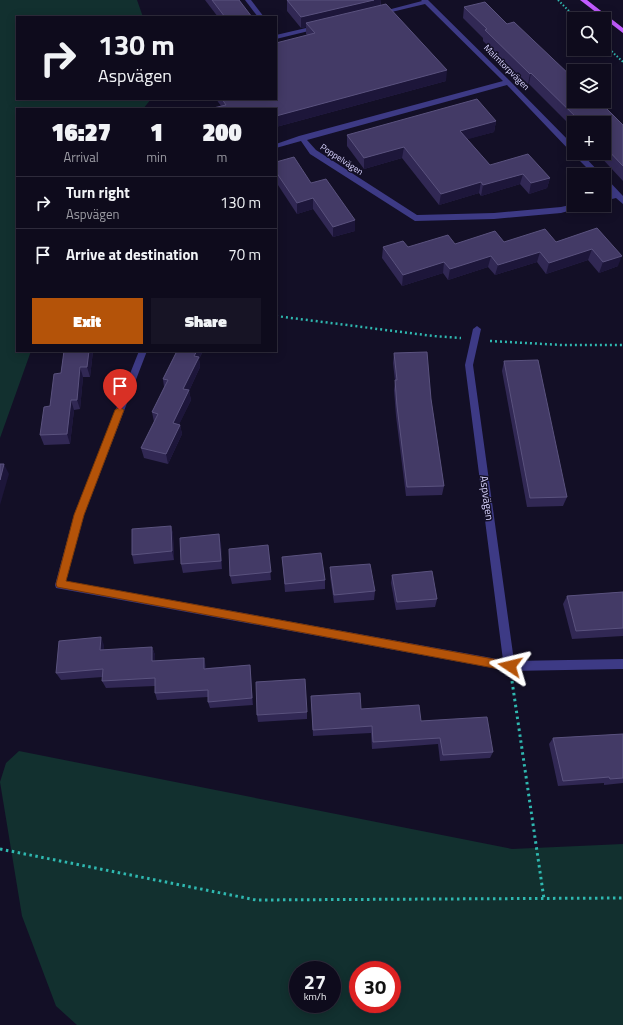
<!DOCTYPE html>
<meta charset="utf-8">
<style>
:root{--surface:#0e0b1c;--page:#171425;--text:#f1f3f6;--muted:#9b9ba3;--line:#2e2b3b;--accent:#b45309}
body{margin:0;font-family:"Titillium Web",sans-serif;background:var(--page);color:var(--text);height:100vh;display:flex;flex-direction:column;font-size:15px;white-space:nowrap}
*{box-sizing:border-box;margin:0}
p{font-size:13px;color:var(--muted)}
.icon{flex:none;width:22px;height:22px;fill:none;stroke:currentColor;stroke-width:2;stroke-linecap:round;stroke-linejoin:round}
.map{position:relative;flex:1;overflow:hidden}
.drawer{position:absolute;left:16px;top:108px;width:261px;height:244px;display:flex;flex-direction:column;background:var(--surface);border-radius:0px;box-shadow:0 2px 10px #0003,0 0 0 1px var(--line)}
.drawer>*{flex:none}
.top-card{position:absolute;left:16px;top:16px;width:261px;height:84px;border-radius:0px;box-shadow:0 2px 10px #0003,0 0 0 1px var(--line);background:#0e0b1c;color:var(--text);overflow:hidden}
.fabs{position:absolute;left:567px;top:12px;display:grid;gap:8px}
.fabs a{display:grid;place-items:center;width:44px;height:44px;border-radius:0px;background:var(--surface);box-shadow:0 2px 10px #0003,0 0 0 1px var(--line);font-size:20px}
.speed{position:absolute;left:289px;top:961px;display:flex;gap:8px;font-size:20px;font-weight:700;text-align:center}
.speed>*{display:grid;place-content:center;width:52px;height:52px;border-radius:50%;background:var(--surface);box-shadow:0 2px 10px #0003,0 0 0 1px var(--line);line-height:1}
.speed small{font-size:10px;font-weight:400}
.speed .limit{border:6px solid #d22;background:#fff;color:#111}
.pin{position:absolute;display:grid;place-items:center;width:34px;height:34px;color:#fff;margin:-41px -17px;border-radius:50% 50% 50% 0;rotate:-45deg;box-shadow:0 0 4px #0007}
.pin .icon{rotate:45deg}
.me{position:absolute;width:44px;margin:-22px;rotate:280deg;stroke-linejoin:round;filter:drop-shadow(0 0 3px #0008)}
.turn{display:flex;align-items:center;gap:14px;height:84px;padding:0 16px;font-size:18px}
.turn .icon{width:52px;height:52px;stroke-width:2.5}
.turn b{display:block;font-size:28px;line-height:34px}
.eta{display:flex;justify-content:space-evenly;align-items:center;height:68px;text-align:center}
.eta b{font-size:24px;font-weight:800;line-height:28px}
.action{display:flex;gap:8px;margin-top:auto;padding:8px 16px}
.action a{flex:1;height:46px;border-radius:0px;background:var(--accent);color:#fff;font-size:16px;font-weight:800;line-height:46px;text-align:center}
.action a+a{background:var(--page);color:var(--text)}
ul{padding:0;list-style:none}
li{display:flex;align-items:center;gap:12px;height:52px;padding:0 16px;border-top:1px solid var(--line)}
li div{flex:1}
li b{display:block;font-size:15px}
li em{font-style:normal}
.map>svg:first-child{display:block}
.green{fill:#12302f;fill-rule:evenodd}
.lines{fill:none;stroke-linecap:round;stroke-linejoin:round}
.path-far2{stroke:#2fb8b0;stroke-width:2;stroke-dasharray:1.5 2;stroke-linecap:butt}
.path-far1{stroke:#2fb8b0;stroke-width:2.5;stroke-dasharray:2 3;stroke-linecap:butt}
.path{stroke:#2fb8b0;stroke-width:3;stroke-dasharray:2.5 3.5;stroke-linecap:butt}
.minor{fill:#3d3a85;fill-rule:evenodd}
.major{fill:#c25bff;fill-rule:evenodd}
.wall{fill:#312854}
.shaded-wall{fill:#1d163a}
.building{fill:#433a66;stroke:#5a527e}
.route{fill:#b45309;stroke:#753606}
.labels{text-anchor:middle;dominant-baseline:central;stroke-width:3;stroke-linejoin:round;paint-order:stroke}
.far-street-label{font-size:9px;fill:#d9d4ff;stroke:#130f26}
.street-label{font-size:11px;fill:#d9d4ff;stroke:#130f26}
</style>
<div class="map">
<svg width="623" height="1025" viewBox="0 0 623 1025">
<rect width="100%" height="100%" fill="#130f26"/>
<!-- green -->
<g class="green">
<polygon points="0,0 137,0 143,17 17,17 17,99 151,99 143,109 17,109 17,351 31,351 0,438"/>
<path d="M 19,751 L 512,849 L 623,844 L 623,1025 L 77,1025 L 56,1006 L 22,916 L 0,782 L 6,763 ZM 298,970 L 332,970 L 332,1004 L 298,1004 ZM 358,970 L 392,970 L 392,1004 L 358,1004 Z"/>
</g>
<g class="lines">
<!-- path-far2 -->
<g class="path-far2">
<polyline points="558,0 577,19"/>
<polyline points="604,44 623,62"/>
</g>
<!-- path-far1 -->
<g class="path-far1">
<polyline points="276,316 433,336 461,338"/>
<polyline points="490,341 562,345 623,345"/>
</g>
<!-- path -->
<g class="path">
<polyline points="512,681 544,899"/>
<polyline points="0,849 256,900 623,898"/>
</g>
<!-- minor -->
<g class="minor">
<polygon points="245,0 251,0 264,17 258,17"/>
<polygon points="421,0 428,0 510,81 574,146 574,153 581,153 602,175 594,175 574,155 574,152 571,152 507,85 307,140 316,150 417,215 494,213 561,207 574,204 583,205 582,207 561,213 494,219 415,221 310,154 301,141 276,148 276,144 299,136 503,81 425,4 379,15 376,13 422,1"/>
<polygon points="319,25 322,27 321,28 276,39 276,35"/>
<polygon points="604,179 607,179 623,196 623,204 616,198 604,201 604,195 612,194 604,186"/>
<polygon points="477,326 481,329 473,365 514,661 623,659 623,669 509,671 56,588 55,585 74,515 139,351 147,351 84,515 66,581 503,660 465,365 473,329"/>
</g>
<!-- major -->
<polygon class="major" points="580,0 587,0 623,28 623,33"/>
</g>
<!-- wall -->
<g class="wall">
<polygon points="205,0 239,0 252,17 218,17"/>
<polygon points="287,0 381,0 381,5 446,81 276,127 276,109 221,106 216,99 276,99 307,35 306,34 306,27 301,28 287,11"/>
<polygon points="464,7 507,24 623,125 623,181 597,153 604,153 604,123 574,123 574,129 529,84 528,84 483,41 483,38 463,18"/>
<polygon points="496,121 494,132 467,139 490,165 550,178 547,188 529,194 520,184 481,196 479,193 439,205 402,158 364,169 347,146 347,135"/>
<polygon points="276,162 311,183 355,220 355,231 333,237 313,209 297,214 276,182"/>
<polygon points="597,228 618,266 599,273 588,260 546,274 537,262 495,275 488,267 448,280 443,273 402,286 382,258 383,247 408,247 455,244 556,242"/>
<polygon points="64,351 93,351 90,377 83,377 80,409 74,410 70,444 44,445 40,435 61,373"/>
<polygon points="177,351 203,351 199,359 200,367 189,391 191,400 179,424 180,425 182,434 168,464 144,458 141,448 154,422 152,412 164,387 163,379"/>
<polygon points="394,353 431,399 444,486 442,495 406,496 396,416 394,390 395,381 393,363"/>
<polygon points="504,361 567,497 563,506 527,507 502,371"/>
<polygon points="171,526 173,534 174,560 134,564 132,555"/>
<polygon points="221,543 222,569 183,573 181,564"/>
<polygon points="268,545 271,580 232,584 230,576"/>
<polygon points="282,557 325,580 325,589 285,592"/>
<polygon points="330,567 375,591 374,600 334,603 330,576"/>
<polygon points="392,575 437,599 435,607 396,610 391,583"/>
<polygon points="623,592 623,636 572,639 563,604 567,596"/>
<polygon points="104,645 104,650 152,647 155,655 155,661 206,666 206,668 250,665 253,705 210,708 208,702 208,697 157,700 155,693 155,686 106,688 102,681 103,677 61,680 56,673"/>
<polygon points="311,696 361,709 421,721 493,752 490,758 440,761 438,744 372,749 371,733 313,736"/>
<polygon points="307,712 307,719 258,722 257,715"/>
<polygon points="623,734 623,783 604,785 604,783 558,786 549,744 553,738"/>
</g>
<!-- shaded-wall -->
<g class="shaded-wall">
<polygon points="374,0 381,0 380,9 306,23 306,27 301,28 301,17"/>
<polygon points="447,70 446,81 276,127 276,116"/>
<polygon points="531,73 529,84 528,84 530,74"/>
<polygon points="496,121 494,132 458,142 460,131"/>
<polygon points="404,147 402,158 364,169 364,158"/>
<polygon points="523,174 520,184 481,196 483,185"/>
<polygon points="550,178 547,188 529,194 531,183"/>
<polygon points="481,182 479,193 439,205 441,194"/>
<polygon points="313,198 313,209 297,214 297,203"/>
<polygon points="355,220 355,231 333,237 333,227"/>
<polygon points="592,249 588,260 546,274 549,263"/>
<polygon points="540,252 537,262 495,275 498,265"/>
<polygon points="491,256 488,267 448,280 450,269"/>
<polygon points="622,256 618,266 599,273 603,262"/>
<polygon points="444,262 443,273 402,286 403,275"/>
<polygon points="89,351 93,351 90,377 87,367"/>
<polygon points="197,351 203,351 199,359 200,367 189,391 191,400 175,433 173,423 183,389 194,356"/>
<polygon points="80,367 83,377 80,409 77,400"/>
<polygon points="71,400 74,410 70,444 67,434"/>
<polygon points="180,425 182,434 168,464 166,454"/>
<polygon points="4,464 9,474 0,505 0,480"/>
<polygon points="171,526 173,534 174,560 172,551"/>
<polygon points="219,534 221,543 222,569 221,561"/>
<polygon points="101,637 104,645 104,657 100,650"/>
<polygon points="152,647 155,655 155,669 152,661"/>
<polygon points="204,658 206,666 206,676 204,669"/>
<polygon points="250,665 251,672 253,705 252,698"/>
</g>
<!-- building -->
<g class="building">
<polygon points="212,0 239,0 252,17 225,17"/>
<polygon points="287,0 374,0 301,17"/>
<polygon points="485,2 507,24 514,22 572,77 574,77 574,101 599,101 623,125 623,166 604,146 604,123 582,123 531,73 530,74 485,30 487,29 464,7"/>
<polygon points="386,4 447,70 276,116 276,109 209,109 226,105 222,99 276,99 276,43 315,33 306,23"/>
<polygon points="477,99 496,121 460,131 490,165 528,154 550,178 531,183 523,174 483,185 481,182 441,194 404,147 364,158 347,135"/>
<polygon points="294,157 311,183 326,179 355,220 333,227 313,198 297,203 276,172 276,162"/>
<polygon points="597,228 622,256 603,262 592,249 549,263 540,252 498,265 491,256 450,269 444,262 403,275 383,247 403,241 408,247 448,235 455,244 495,231 504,242 545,229 556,242"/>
<polygon points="64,351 89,351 87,367 80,367 77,400 71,400 67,434 40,435 44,407 50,406 54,374 61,373"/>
<polygon points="177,351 197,351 194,356 199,357 183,389 189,390 173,423 180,425 166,454 141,448 158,414 152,412 168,380 163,379"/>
<polygon points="427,352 431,399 444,486 407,487 397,406 395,380 397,380 394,353"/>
<polygon points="538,360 567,497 530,498 504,361"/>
<polygon points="0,464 4,464 0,480"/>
<polygon points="171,526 172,551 132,555 132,529"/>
<polygon points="219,534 221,561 181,564 180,538"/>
<polygon points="268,545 271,572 230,576 229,549"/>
<polygon points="321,553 325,580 285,584 282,557"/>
<polygon points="370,564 375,591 334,595 330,567"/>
<polygon points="432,571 437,599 397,602 392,575"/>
<polygon points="623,592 623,628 576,631 567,596"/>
<polygon points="101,637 100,650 152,647 152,661 204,658 204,669 250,665 252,698 208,702 208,690 155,693 155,678 102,681 103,669 56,673 59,641"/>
<polygon points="305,679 307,712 257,715 256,682"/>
<polygon points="360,693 361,709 419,705 421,721 487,717 493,752 443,755 440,738 373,742 372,726 313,730 311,696"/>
<polygon points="623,734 623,778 610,779 609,777 563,781 553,738"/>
</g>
<!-- route -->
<polygon class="route" points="120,407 124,410 84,515 66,581 510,662 513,663 515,666 513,670 510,671 57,587 56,584 74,515 115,410"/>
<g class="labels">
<!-- far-street labels -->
<g class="far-street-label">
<text transform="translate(507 67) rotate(45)">Malmtorpvägen</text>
<text transform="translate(342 159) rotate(33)">Poppelvägen</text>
</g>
<!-- street labels -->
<g class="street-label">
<text transform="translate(487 498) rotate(82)">Aspvägen</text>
</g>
</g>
</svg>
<div class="fabs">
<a><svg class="icon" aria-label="search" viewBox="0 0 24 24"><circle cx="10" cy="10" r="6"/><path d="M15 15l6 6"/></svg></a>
<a><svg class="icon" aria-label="layers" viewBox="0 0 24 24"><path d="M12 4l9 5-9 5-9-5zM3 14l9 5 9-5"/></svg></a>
<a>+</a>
<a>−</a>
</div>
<div class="speed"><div>27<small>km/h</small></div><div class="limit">30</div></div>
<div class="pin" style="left:120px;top:410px;background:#d93025"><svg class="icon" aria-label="arrive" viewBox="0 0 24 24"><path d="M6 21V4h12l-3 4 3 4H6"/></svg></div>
<svg class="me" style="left:510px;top:666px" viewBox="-20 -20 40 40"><path d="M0-17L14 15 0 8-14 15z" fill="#b45309" stroke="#fff" stroke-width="4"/></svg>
<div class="top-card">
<div class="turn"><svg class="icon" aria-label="right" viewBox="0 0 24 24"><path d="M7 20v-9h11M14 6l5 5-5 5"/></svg><div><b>130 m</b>Aspvägen</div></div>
</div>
<section class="drawer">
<div class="eta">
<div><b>16:27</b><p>Arrival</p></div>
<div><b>1</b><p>min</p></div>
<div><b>200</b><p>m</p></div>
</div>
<ul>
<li><svg class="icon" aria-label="right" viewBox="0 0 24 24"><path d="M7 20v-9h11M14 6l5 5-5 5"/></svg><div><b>Turn right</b><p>Aspvägen</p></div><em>130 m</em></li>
<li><svg class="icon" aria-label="arrive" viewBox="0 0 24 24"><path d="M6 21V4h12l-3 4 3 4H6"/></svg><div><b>Arrive at destination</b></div><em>70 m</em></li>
</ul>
<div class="action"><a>Exit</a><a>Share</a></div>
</section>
</div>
